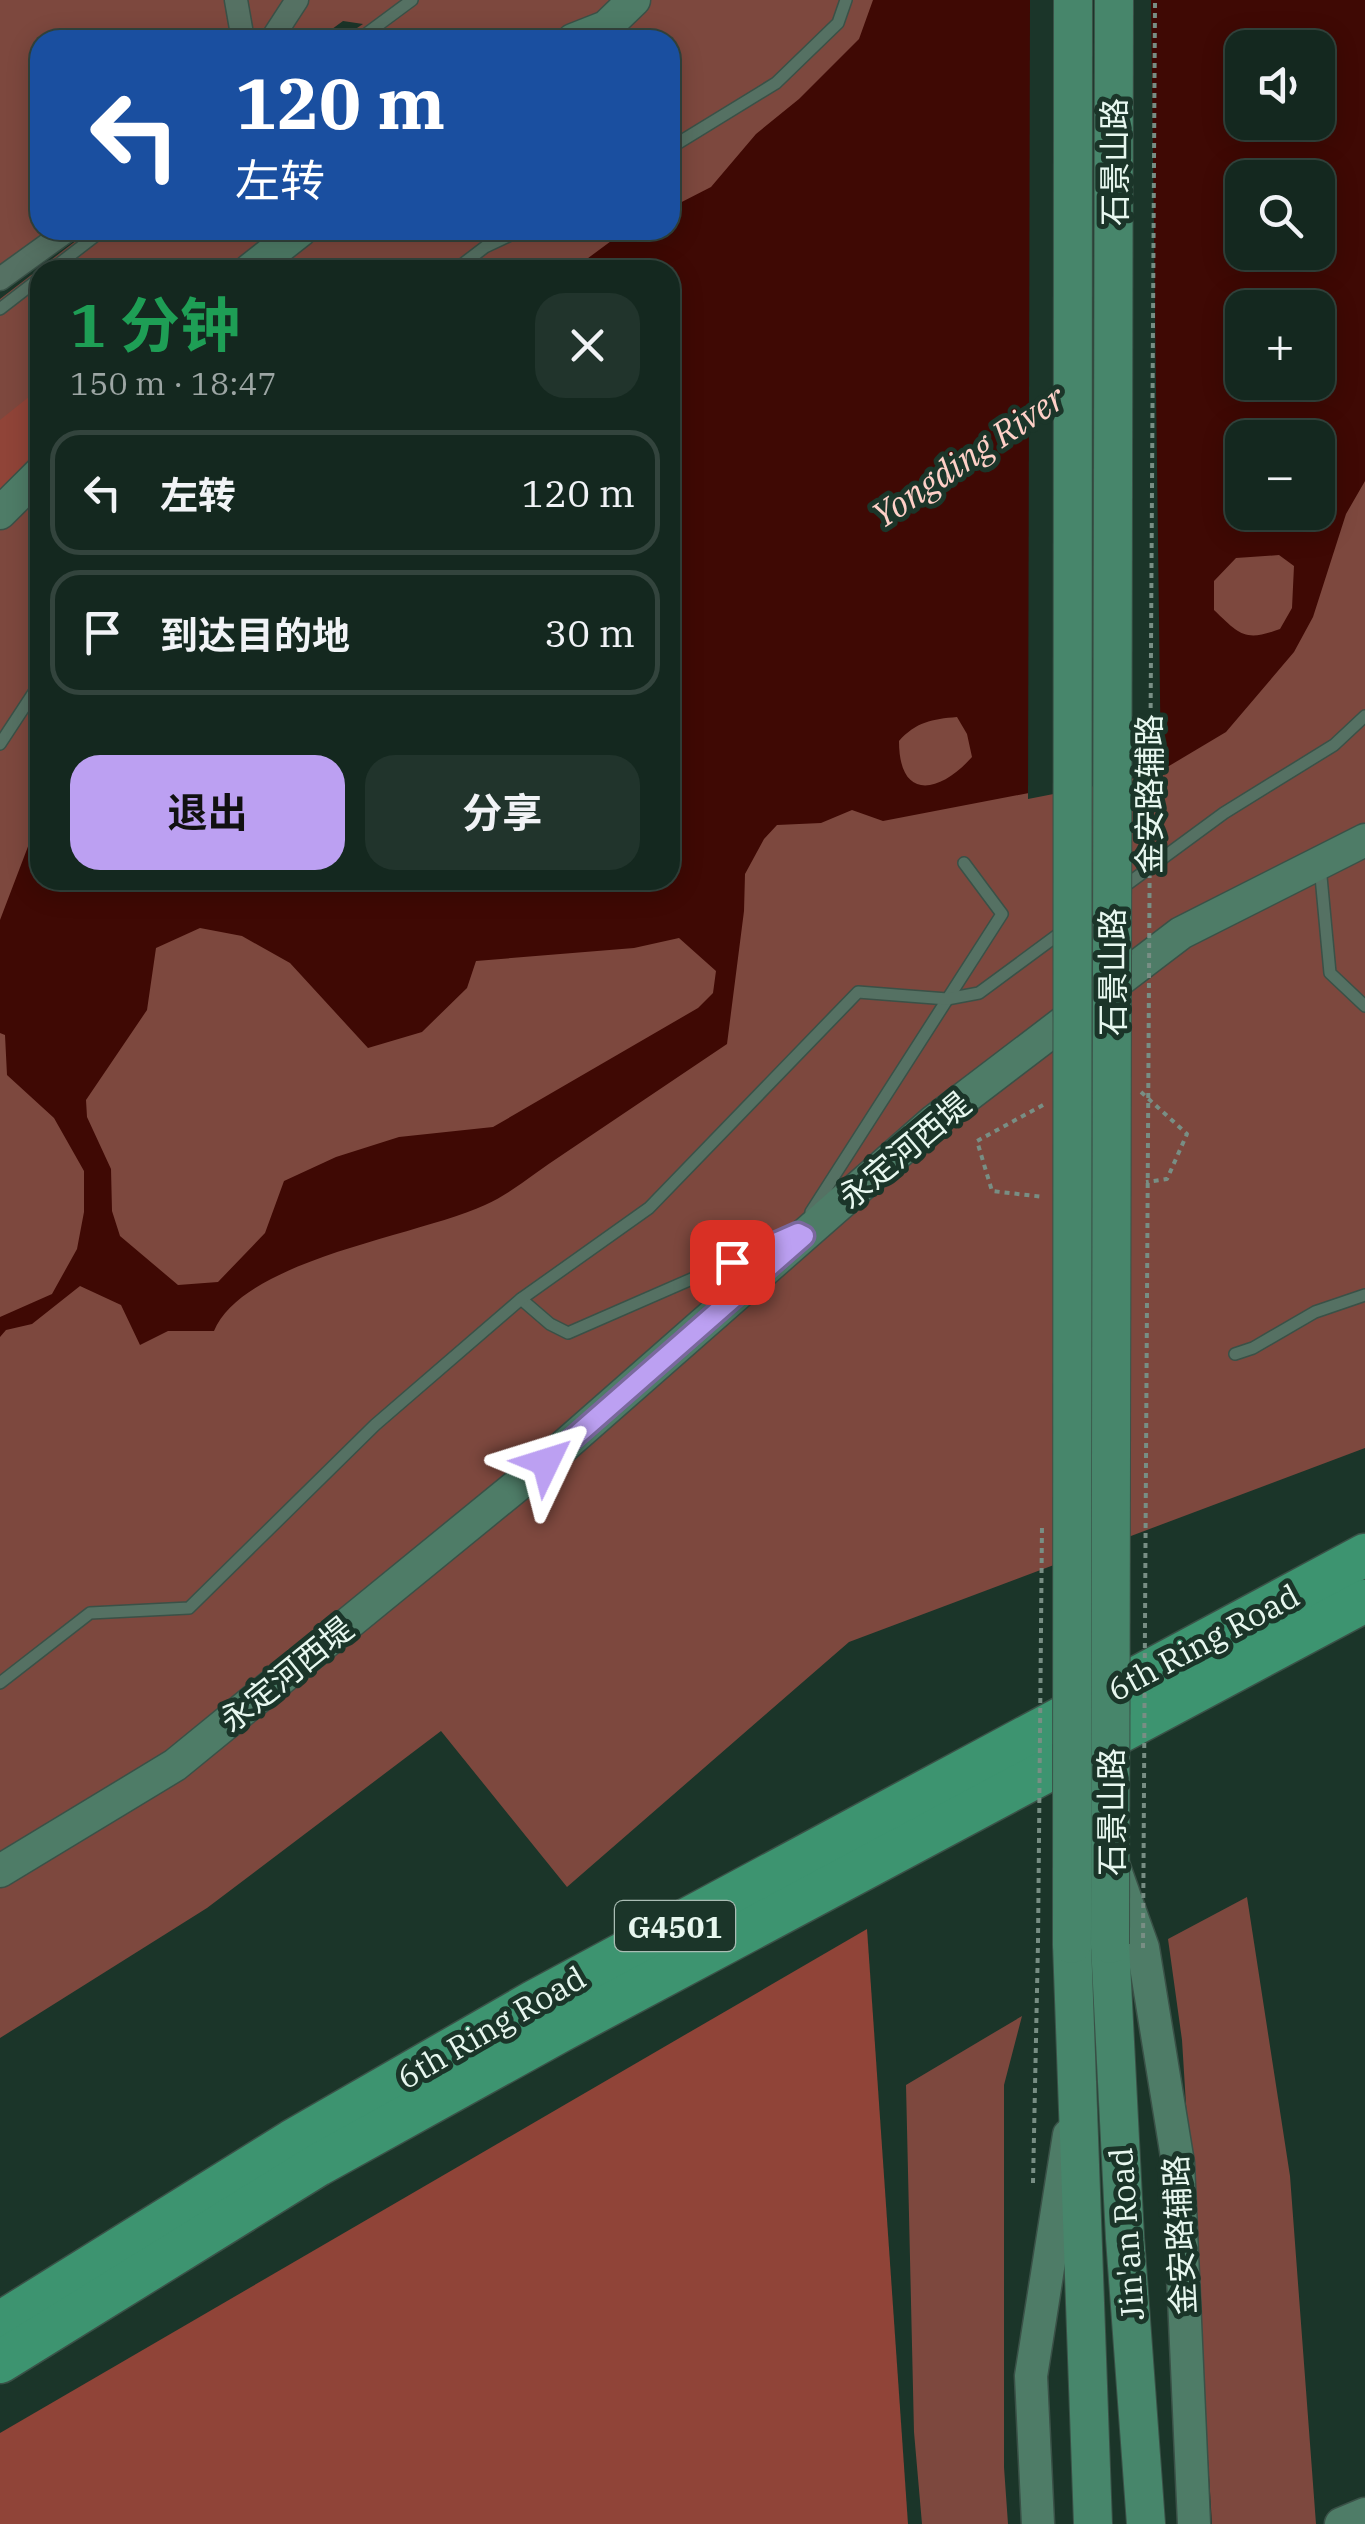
<!DOCTYPE html>
<html lang="zh">
<meta charset="utf-8">
<style>
:root{--surface:#14281f;--page:#21342c;--text:#f1f3f6;--muted:#9da6a4;--line:#33443d;--accent:#bca0f2}
body{margin:0;font-family:"IBM Plex Serif","Noto Sans SC",serif;background:var(--page);color:var(--text);height:100vh;display:flex;flex-direction:column;font-size:38px;white-space:nowrap}
*{box-sizing:border-box;margin:0}
p{font-size:32px;color:var(--muted)}
.icon{flex:none;width:55px;height:55px;fill:none;stroke:currentColor;stroke-width:2;stroke-linecap:round;stroke-linejoin:round}
.map{position:relative;flex:1;overflow:hidden}
.drawer{position:absolute;left:30px;top:260px;width:650px;height:630px;display:flex;flex-direction:column;background:var(--surface);border-radius:30px;box-shadow:0 5px 25px #0003,0 0 0 2px var(--line)}
.drawer>*{flex:none}
.top-card{position:absolute;left:30px;top:30px;width:650px;height:210px;border-radius:30px;box-shadow:0 5px 25px #0003,0 0 0 2px var(--line);background:#1a4fa0;color:#fff;overflow:hidden}
.tools{position:absolute;left:1225px;top:30px;display:grid;gap:20px}
.tools a{display:grid;place-items:center;width:110px;height:110px;border-radius:20px;background:var(--surface);box-shadow:0 5px 25px #0003,0 0 0 2px var(--line);font-size:50px}
.pin{position:absolute;display:grid;place-items:center;width:85px;height:85px;color:#fff;margin:-42px;border-radius:20px;box-shadow:0 5px 15px #0006}
.me{position:absolute;width:110px;margin:-55px;rotate:49deg;stroke-linejoin:round;filter:drop-shadow(0 0 8px #0008)}
.turn{display:flex;align-items:center;gap:35px;height:210px;padding:0 40px;font-size:45px}
.turn .icon{width:130px;height:130px;stroke-width:2.5}
.turn b{display:block;font-size:70px;line-height:85px}
.round{display:grid;place-items:center;flex:none;width:105px;height:105px;border-radius:30px;background:var(--page)}
.summary{display:flex;align-items:center;justify-content:space-between;height:170px;padding:0 40px}
h1{font-size:60px;font-weight:700;line-height:75px;color:#1e9e55}
.cta{display:flex;gap:20px;margin-top:auto;padding:20px 40px}
.cta a{flex:1;height:115px;border-radius:30px;background:var(--accent);color:#111;font-size:40px;font-weight:700;line-height:115px;text-align:center}
.cta a+a{background:var(--page);color:var(--text)}
ul{padding:0;list-style:none}
li{display:flex;align-items:center;gap:30px;height:125px;margin:0 20px 15px;padding:0 20px;border:5px solid var(--line);border-radius:30px}
li div{flex:1}
li b{display:block;font-size:38px}
li em{font-style:normal}
.map>svg:first-child{display:block}
.green{fill:#7d483e;fill-rule:evenodd}
.forest{fill:#904438}
.water{fill:#3f0904;fill-rule:evenodd}
.pier{fill:#1b3529}
.lines{fill:none;stroke-linecap:round;stroke-linejoin:round}
.lane-casing{stroke:#3a5147;stroke-width:14}
.street-casing{stroke:#3a5147;stroke-width:25}
.secondary-casing{stroke:#3a5147;stroke-width:35}
.primary-casing{stroke:#3a5147;stroke-width:40}
.highway-casing{stroke:#3a5147;stroke-width:45}
.path{stroke:#788e84;stroke-width:4;stroke-dasharray:5 5;stroke-linecap:butt}
.lane{stroke:#557163;stroke-width:11}
.street{stroke:#557163;stroke-width:22}
.secondary{stroke:#4e7c67;stroke-width:32}
.primary{stroke:#47866b;stroke-width:38}
.highway{stroke:#3d9470;stroke-width:42}
.primary-bridge-casing{stroke:#3a5147;stroke-width:40;stroke-linecap:butt}
.path-bridge{stroke:#788e84;stroke-width:4;stroke-dasharray:5 5;stroke-linecap:butt}
.primary-bridge{stroke:#47866b;stroke-width:38}
.route-casing{stroke:#7a689d;stroke-width:25}
.route{stroke:#bca0f2;stroke-width:18}
.labels{text-anchor:middle;dominant-baseline:central;stroke-width:10;stroke-linejoin:round;paint-order:stroke}
.shield{fill:#1b3529;stroke:#aabdb4;stroke-width:2.5}
.shield-label{font-size:30px;font-weight:bold;fill:#e7f7ef}
.street-label{font-size:32px;fill:#e7f7ef;stroke:#1b3529}
.water-label{font-size:35px;font-style:italic;fill:#fed0c7;stroke:#1b3529}
</style>
<div class="map">
<svg width="1365" height="2524" viewBox="0 0 1365 2524">
<rect width="100%" height="100%" fill="#1b3529"/>
<!-- green -->
<g class="green">
<path d="M 0,0 L 1365,0 L 1365,1448 L 849,1642 L 567,1887 L 441,1731 L 207,1908 L 0,2038 L 0,299 L 90,230 L 670,230 L 670,40 L 339,40 L 363,24 L 343,21 L 317,40 L 40,40 L 40,230 L 67,230 L 0,283 ZM 1242,48 L 1318,48 L 1318,122 L 1242,122 ZM 1242,178 L 1318,178 L 1318,252 L 1242,252 ZM 40,270 L 670,270 L 670,880 L 40,880 ZM 1242,308 L 1318,308 L 1318,382 L 1242,382 ZM 1242,438 L 1318,438 L 1318,512 L 1242,512 Z"/>
<polygon points="1247,1897 1290,2176 1316,2524 1212,2524 1182,2040 1168,1939"/>
<polygon points="1022,2016 1004,2085 1004,2467 1008,2524 922,2524 914,2432 906,2085"/>
</g>
<!-- forest -->
<g class="forest">
<polygon points="40,388 40,446 0,491 0,420"/>
<polygon points="867,1929 908,2524 0,2524 0,2433"/>
</g>
<!-- water -->
<path class="water" d="M 873,0 L 1365,0 L 1365,481 L 1346,514 L 1313,617 L 1294,652 L 1226,732 L 1169,766 L 883,821 L 852,810 L 821,823 L 777,825 L 764,839 L 745,874 L 744,911 L 727,1044 C 672,1081 617,1118 562,1155 C 537,1171 512,1193 485,1205 C 418,1236 244,1259 214,1331 L 168,1331 L 140,1345 L 121,1305 L 80,1286 L 32,1324 L 6,1330 L 0,1337 L 0,1317 L 52,1294 L 77,1249 L 84,1212 L 84,1171 L 54,1118 L 7,1075 L 5,1035 L 0,1033 L 0,920 L 40,815 L 40,880 L 670,880 L 670,270 L 572,270 L 626,230 L 670,230 L 670,208 L 711,187 L 756,134 L 799,99 L 859,39 ZM 1242,48 L 1318,48 L 1318,122 L 1242,122 ZM 1242,178 L 1318,178 L 1318,252 L 1242,252 ZM 1242,308 L 1318,308 L 1318,382 L 1242,382 ZM 1242,438 L 1318,438 L 1318,512 L 1242,512 ZM 1279,555 L 1294,566 L 1292,608 L 1280,629 C 1245,642 1240,635 1214,610 L 1214,581 L 1236,558 ZM 957,717 L 967,734 L 972,757 C 940,793 899,802 899,741 C 916,722 932,719 957,717 ZM 200,928 L 242,936 L 290,963 L 368,1048 L 422,1032 L 467,988 L 476,961 L 634,948 L 679,938 L 716,971 L 713,993 L 698,1008 L 493,1127 L 399,1137 L 336,1157 L 284,1181 L 265,1233 L 218,1282 L 178,1285 L 120,1236 L 112,1211 L 111,1169 L 87,1117 L 86,1100 L 147,1010 L 156,948 Z"/>
<!-- pier -->
<polygon class="pier" points="1030,0 1151,0 1161,773 1028,799"/>
<g class="lines">
<defs>
<g id="lane">
<polyline points="358,40 412,0"/>
<polyline points="670,148 776,83 838,23 846,0"/>
<polyline points="51,270 103,230"/>
<polyline points="455,270 485,247 521,230"/>
<polyline points="0,309 40,278"/>
<polyline points="0,744 40,683"/>
<polyline points="1320,866 1330,973 1365,1006"/>
<polyline points="1122,888 1224,813 1334,745 1365,716"/>
<polyline points="811,1212 1002,914 964,863"/>
<polyline points="521,1299 550,1324 568,1333 781,1240"/>
<polyline points="1235,1354 1253,1348 1315,1312 1365,1295"/>
<polyline points="0,1683 90,1613 189,1608 375,1425 521,1299 649,1208 858,992 947,999 979,993 1063,931"/>
</g>
<g id="street">
<polyline points="236,0 243,40"/>
<polyline points="271,40 297,0"/>
<polyline points="0,279 68,230"/>
</g>
<g id="secondary">
<polyline points="573,40 606,27 634,0"/>
<polyline points="250,270 301,230"/>
<polyline points="0,513 40,473"/>
<polyline points="1114,1867 1143,1948 1178,2163 1194,2524"/>
<polyline points="0,1871 175,1765 546,1462 933,1122 1181,933 1365,840"/>
<polyline points="1038,2524 1031,2376 1069,2135"/>
<polyline points="1341,2524 1365,2514"/>
</g>
<g id="primary">
<polyline points="1072,1944 1093,2524"/>
<polyline points="1110,1944 1125,2238 1146,2524"/>
</g>
<g id="highway">
<polyline points="0,2323 292,2141 535,2001 1365,1555"/>
<polyline points="0,2362 318,2165 562,2030 1365,1601"/>
</g>
</defs>
<!-- lane casing -->
<use href="#lane" class="lane-casing"/>
<!-- street casing -->
<use href="#street" class="street-casing"/>
<!-- secondary casing -->
<use href="#secondary" class="secondary-casing"/>
<!-- primary casing -->
<use href="#primary" class="primary-casing"/>
<!-- highway casing -->
<use href="#highway" class="highway-casing"/>
<!-- path -->
<g class="path">
<polyline points="1141,1092 1187,1134 1167,1179 1146,1182"/>
<polyline points="1043,1105 977,1141 992,1191 1044,1197"/>
<polyline points="1033,2183 1038,1943"/>
</g>
<!-- lane -->
<use href="#lane" class="lane"/>
<!-- street -->
<use href="#street" class="street"/>
<!-- secondary -->
<use href="#secondary" class="secondary"/>
<!-- primary -->
<use href="#primary" class="primary"/>
<!-- highway -->
<use href="#highway" class="highway"/>
<defs>
<g id="primary-bridge">
<polyline points="1072,1944 1073,0"/>
<polyline points="1110,1944 1114,0"/>
</g>
</defs>
<!-- primary-bridge casing -->
<use href="#primary-bridge" class="primary-bridge-casing"/>
<!-- path-bridge -->
<g class="path-bridge">
<polyline points="1038,1943 1042,1525"/>
<polyline points="1143,1948 1155,0"/>
</g>
<!-- primary-bridge -->
<use href="#primary-bridge" class="primary-bridge"/>
</g>
<g class="lines">
<defs>
<polyline id="route" points="546,1462 804,1236 798,1233 732,1262"/>
</defs>
<!-- route casing -->
<use href="#route" class="route-casing"/>
<!-- route -->
<use href="#route" class="route"/>
</g>
<g class="labels">
<!-- shield labels -->
<rect class="shield" x="615" y="1901" width="120" height="50" rx="8"/>
<g class="shield-label">
<text x="675" y="1926">G4501</text>
</g>
<!-- street labels -->
<g class="street-label">
<text transform="translate(1114 162) rotate(-90)">石景山路</text>
<text transform="translate(1149 794) rotate(-90)">金安路辅路</text>
<text transform="translate(1112 972) rotate(-90)">石景山路</text>
<text transform="translate(904 1150) rotate(-40)">永定河西堤</text>
<text transform="translate(1203 1642) rotate(-28)">6th Ring Road</text>
<text transform="translate(286 1674) rotate(-39)">永定河西堤</text>
<text transform="translate(1111 1812) rotate(-90)">石景山路</text>
<text transform="translate(491 2027) rotate(-30)">6th Ring Road</text>
<text transform="translate(1126 2234) rotate(-94)">Jin'an Road</text>
<text transform="translate(1179 2235) rotate(-93)">金安路辅路</text>
</g>
<!-- water labels -->
<g class="water-label">
<text transform="translate(968 456) rotate(-34)">Yongding River</text>
</g>
</g>
</svg>
<div class="tools">
<a><svg class="icon" aria-label="sound" viewBox="0 0 24 24"><path d="M4 9h4l5-4v14l-5-4H4zM17 9q2 3 0 6"/></svg></a>
<a><svg class="icon" aria-label="search" viewBox="0 0 24 24"><circle cx="10" cy="10" r="6"/><path d="M15 15l6 6"/></svg></a>
<a>+</a>
<a>−</a>
</div>
<div class="pin" style="left:732px;top:1262px;background:#d93025"><svg class="icon" aria-label="arrive" viewBox="0 0 24 24"><path d="M6 21V4h12l-3 4 3 4H6"/></svg></div>
<svg class="me" style="left:546px;top:1462px" viewBox="-20 -20 40 40"><path d="M0-17L14 15 0 8-14 15z" fill="#bca0f2" stroke="#fff" stroke-width="4"/></svg>
<div class="top-card">
<div class="turn"><svg class="icon" aria-label="left" viewBox="0 0 24 24"><path d="M17 20v-9H6M10 6l-5 5 5 5"/></svg><div><b>120 m</b>左转</div></div>
</div>
<section class="drawer">
<div class="summary"><div><h1>1 分钟</h1><p>150 m · 18:47</p></div><a class="round"><svg class="icon" aria-label="close" viewBox="0 0 24 24"><path d="M6 6l12 12M18 6L6 18"/></svg></a></div>
<ul>
<li><svg class="icon" aria-label="left" viewBox="0 0 24 24"><path d="M17 20v-9H6M10 6l-5 5 5 5"/></svg><div><b>左转</b></div><em>120 m</em></li>
<li><svg class="icon" aria-label="arrive" viewBox="0 0 24 24"><path d="M6 21V4h12l-3 4 3 4H6"/></svg><div><b>到达目的地</b></div><em>30 m</em></li>
</ul>
<div class="cta"><a>退出</a><a>分享</a></div>
</section>
</div>
